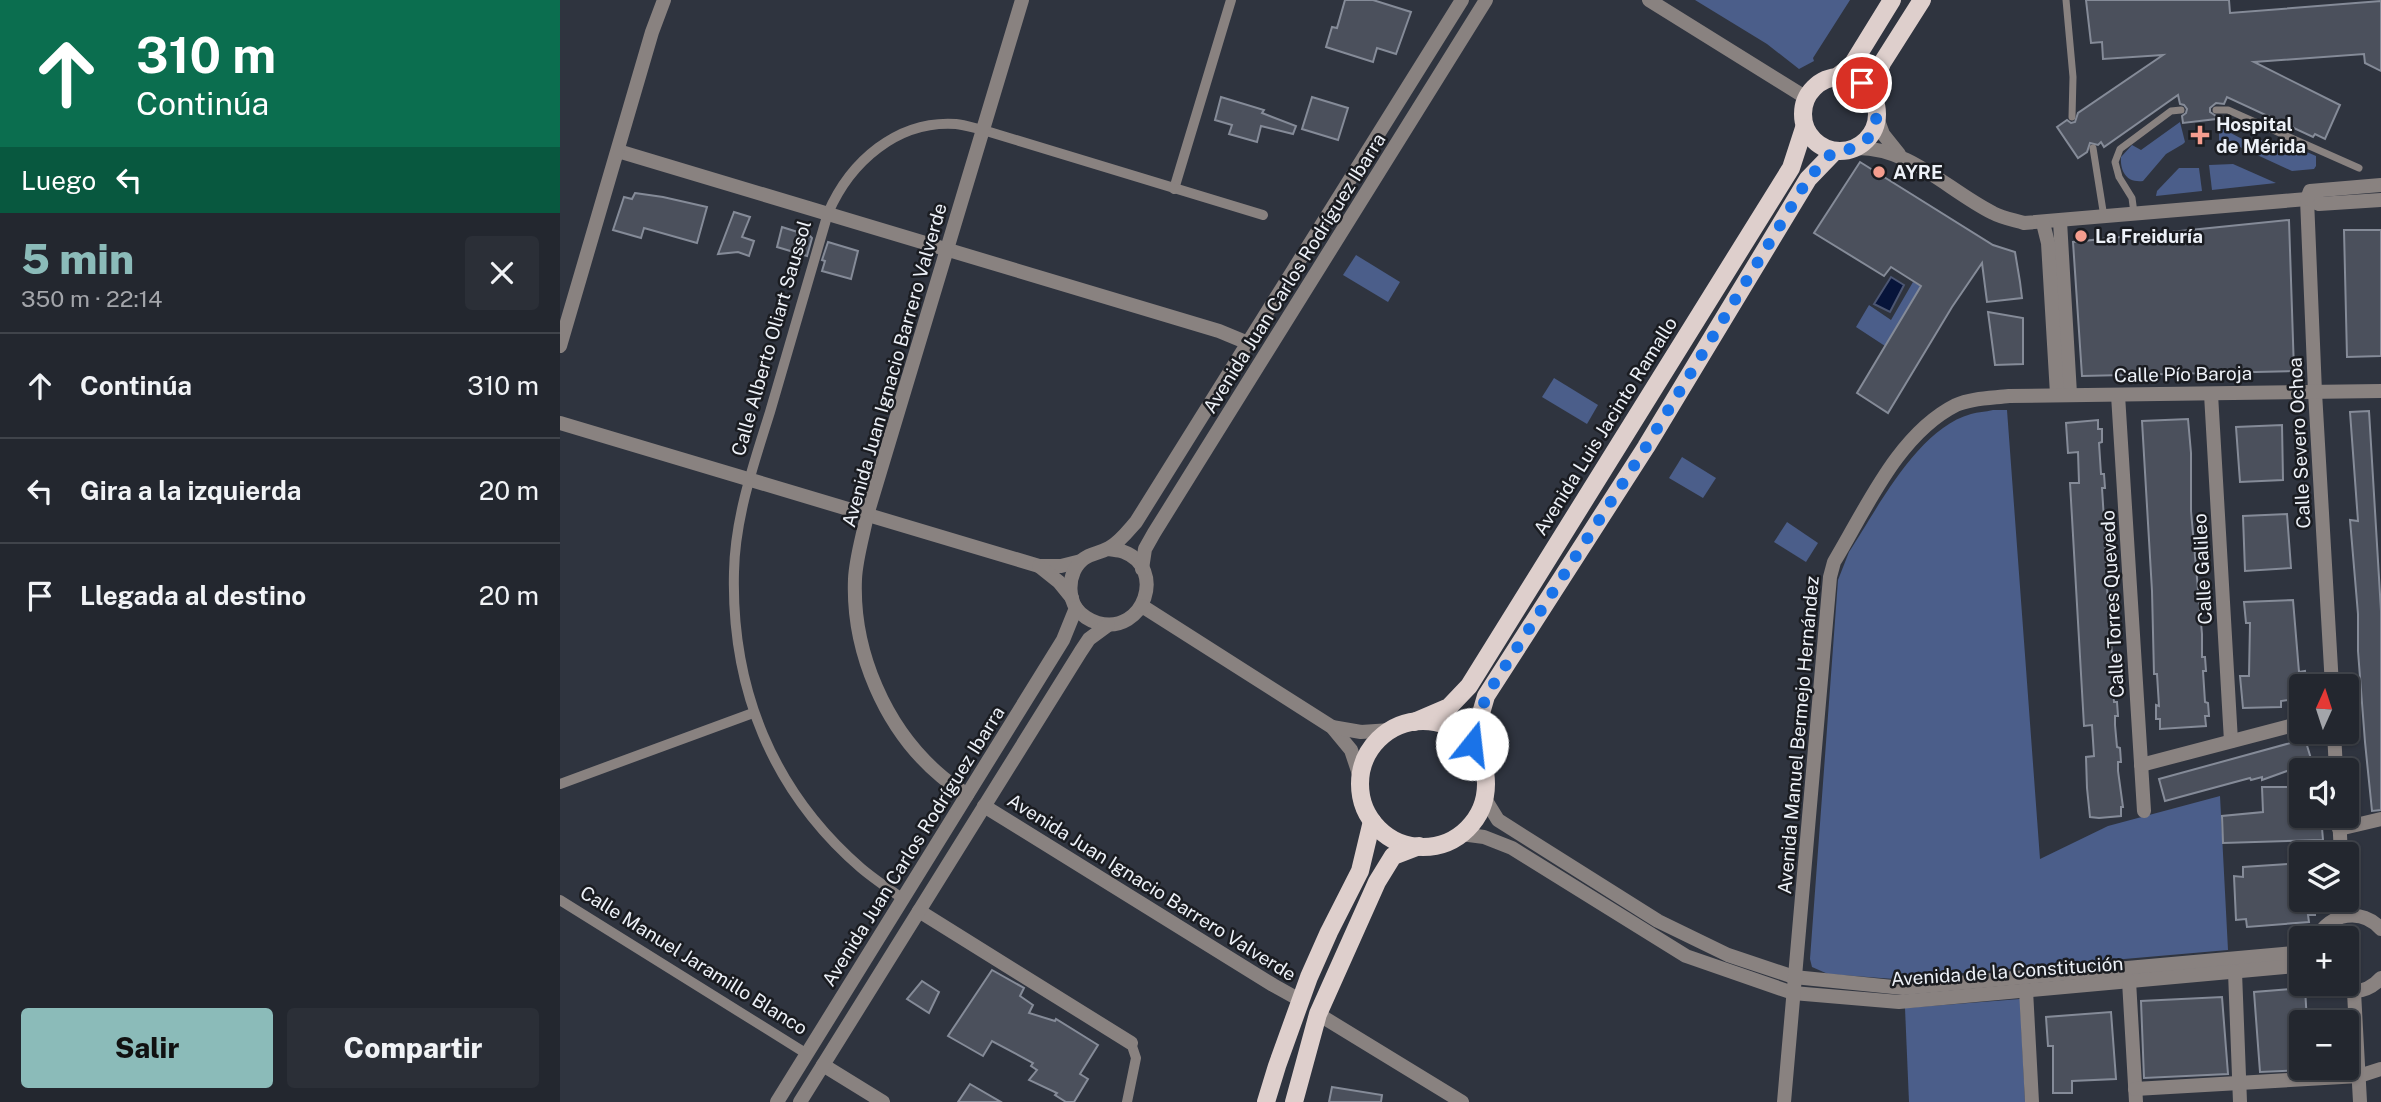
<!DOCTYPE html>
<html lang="es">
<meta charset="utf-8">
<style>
:root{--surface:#23272f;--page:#2b2f37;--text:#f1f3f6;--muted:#a3a5aa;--line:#40444b;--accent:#8bbbb9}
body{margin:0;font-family:"Public Sans",sans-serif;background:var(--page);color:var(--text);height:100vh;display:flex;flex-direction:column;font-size:26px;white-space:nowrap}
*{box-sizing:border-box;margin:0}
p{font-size:23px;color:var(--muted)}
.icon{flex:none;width:38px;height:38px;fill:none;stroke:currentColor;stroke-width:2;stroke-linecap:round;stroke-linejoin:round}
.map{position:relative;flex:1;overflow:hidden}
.drawer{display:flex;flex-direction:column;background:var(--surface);width:560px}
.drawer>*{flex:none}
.banner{background:#0b6e4f;color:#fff;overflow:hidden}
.needle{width:46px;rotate:3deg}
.tools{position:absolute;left:1729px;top:674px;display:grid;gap:14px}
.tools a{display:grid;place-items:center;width:70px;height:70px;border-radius:7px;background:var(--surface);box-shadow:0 2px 5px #0004,0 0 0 2px var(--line);font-size:35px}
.pin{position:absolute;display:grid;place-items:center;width:60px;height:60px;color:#fff;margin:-30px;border:4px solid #fff;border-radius:50%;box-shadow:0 2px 7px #0007}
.me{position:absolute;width:77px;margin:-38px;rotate:16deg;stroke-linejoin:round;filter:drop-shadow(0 0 5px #0008)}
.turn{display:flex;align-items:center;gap:24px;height:147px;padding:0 21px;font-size:32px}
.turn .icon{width:91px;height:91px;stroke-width:2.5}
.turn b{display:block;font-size:49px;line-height:60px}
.then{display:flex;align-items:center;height:66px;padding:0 21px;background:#0003;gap:14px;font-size:26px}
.round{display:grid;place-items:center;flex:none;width:74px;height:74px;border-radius:7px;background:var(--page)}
.overview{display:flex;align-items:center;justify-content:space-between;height:119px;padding:0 21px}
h1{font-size:42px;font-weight:800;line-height:52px;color:var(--accent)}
.cta{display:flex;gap:14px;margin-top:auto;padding:14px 21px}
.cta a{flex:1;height:80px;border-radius:7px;background:var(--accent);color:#111;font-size:28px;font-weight:800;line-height:80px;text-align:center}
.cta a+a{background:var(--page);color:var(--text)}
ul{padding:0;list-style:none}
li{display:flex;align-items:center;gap:21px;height:105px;padding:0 21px;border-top:2px solid var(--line)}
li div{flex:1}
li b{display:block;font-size:26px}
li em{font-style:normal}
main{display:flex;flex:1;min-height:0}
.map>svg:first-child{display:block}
.green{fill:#4b5e8a}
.water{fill:#07143a;stroke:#4c5673;stroke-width:2}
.building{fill:#4b505c;stroke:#858b98;stroke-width:2}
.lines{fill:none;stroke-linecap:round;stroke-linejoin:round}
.service{stroke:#898280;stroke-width:7}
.pedestrian{stroke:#898280;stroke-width:10}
.minor{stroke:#898280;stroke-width:14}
.primary{stroke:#decfcc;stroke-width:18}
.route{stroke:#1a73e8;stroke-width:12;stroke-dasharray:0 21.6}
.poi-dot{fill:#f59d8e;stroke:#1a1c21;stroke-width:2.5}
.labels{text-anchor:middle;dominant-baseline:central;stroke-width:5;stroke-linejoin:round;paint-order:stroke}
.poi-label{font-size:19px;font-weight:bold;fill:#edf1f8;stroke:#1a1c21;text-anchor:start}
.street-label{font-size:19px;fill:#edf1f8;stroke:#1a1c21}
</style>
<main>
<section class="drawer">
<div class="banner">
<div class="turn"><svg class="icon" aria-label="ahead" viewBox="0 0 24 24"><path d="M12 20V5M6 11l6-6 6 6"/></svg><div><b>310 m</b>Continúa</div></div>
<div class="then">Luego<svg class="icon" aria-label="left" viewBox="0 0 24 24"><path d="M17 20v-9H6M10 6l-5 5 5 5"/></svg></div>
</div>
<div class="overview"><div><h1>5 min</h1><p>350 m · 22:14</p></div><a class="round"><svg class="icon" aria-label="close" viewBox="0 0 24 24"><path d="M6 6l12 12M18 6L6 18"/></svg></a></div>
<ul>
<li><svg class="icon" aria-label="ahead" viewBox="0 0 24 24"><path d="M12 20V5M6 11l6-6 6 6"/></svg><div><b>Continúa</b></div><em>310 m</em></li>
<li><svg class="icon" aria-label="left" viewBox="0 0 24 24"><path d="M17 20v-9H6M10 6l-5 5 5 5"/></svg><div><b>Gira a la izquierda</b></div><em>20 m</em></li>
<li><svg class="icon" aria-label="arrive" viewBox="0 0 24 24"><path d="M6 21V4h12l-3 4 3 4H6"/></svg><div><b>Llegada al destino</b></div><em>20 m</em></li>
</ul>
<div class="cta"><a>Salir</a><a>Compartir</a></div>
</section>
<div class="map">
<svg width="1821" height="1102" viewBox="0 0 1821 1102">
<rect width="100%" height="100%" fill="#2f343f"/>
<!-- green -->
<g class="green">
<polygon points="1135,0 1290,0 1253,58 1254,61 1239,69 1207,44"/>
<path d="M 1620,122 L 1625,142 L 1623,144 L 1606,154 L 1583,181 C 1567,183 1560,172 1561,157 L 1572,145 L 1581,150 Z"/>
<polygon points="1659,127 1690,143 1697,138 1725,152 1733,146 1756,156 1756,166 1754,169 1732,171 1669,142 1659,141"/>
<polygon points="1673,164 1716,183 1652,190 1649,165"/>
<polygon points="1619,168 1639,168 1642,191 1596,196 1597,191"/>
<polygon points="796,255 840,282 828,302 783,275"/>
<polygon points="1353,282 1361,286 1325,346 1296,327 1309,305 1331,320"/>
<polygon points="994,378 1038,405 1027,424 982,397"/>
<path d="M 1433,410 L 1447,410 L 1480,859 L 1548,826 L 1660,796 L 1668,950 L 1334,979 L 1268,974 L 1252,967 L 1250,959 L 1278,580 L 1289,552 C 1318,508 1357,429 1411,414 C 1418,412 1425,412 1433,410 Z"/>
<polygon points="1122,457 1156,478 1143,498 1109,478"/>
<polygon points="1227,522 1258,543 1246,562 1214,542"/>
<polygon points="1460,999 1465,1102 1349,1102 1345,1008"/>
</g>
<!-- water -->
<polygon class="water" points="1331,277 1344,285 1330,312 1314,304"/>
<!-- building -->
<g class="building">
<polygon points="785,0 813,0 851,12 836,54 817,48 813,62 766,47 772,27 777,28"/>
<polygon points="1526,0 1669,0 1670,13 1821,1 1821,71 1805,63 1804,54 1694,62 1780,105 1765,139 1755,134 1753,137 1667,97 1664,104 1656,103 1650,108 1650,112 1656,116 1656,119 1623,123 1622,116 1626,113 1627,109 1624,105 1620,104 1618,95 1544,147 1541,142 1538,145 1530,143 1527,152 1518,158 1497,127 1507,120 1511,123 1515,122 1518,113 1603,55 1543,59 1542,42 1531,43"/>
<polygon points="661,97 704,110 702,113 736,126 733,134 701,126 697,142 669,134 672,125 655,120"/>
<polygon points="752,97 788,108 778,140 742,129"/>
<polygon points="1300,162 1433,245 1455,252 1460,282 1462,298 1427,302 1422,263 1392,307 1328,413 1297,393 1361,286 1331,267 1324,276 1254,233"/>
<polygon points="75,193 103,197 147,207 137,243 84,228 81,238 53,230 64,197 72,199"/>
<polygon points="174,212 190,217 182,237 194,241 189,256 178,252 158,254"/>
<polygon points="1729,220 1734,371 1522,376 1513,242"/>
<polygon points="222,227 250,236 252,238 247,256 217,247"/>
<polygon points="1784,230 1821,230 1821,356 1787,357"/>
<polygon points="268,242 298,251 291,279 262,271 265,261 262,260"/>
<polygon points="1428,312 1463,318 1463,364 1435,365"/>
<polygon points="1809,411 1821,611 1821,810 1812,811 1805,742 1798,651 1798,614 1790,520 1798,521 1790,412"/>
<polygon points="1628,419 1631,453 1631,511 1642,634 1642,657 1645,657 1646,671 1643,671 1645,702 1648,703 1649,716 1645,716 1646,726 1600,729 1600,719 1596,719 1596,705 1599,706 1597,674 1594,674 1592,591 1582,421"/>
<polygon points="1538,420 1538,429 1542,429 1542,442 1539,443 1541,474 1544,474 1545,488 1542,488 1544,520 1547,520 1548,533 1545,534 1546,556 1546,566 1550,565 1550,579 1547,580 1547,588 1549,611 1552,611 1553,625 1550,625 1552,656 1555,657 1556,670 1552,670 1554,702 1557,702 1558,716 1555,716 1555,725 1557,747 1560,748 1561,762 1558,762 1558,771 1563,807 1561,807 1561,816 1539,818 1530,817 1527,788 1526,757 1534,756 1532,725 1524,726 1510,483 1519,483 1518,452 1508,453 1506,423"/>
<polygon points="1722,425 1723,480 1680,482 1676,427"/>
<polygon points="1727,514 1731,568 1685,571 1683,516"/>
<polygon points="1733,600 1739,672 1745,671 1746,686 1741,686 1741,698 1721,701 1721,707 1683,708 1680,676 1689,676 1690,623 1686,623 1684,602"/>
<polygon points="1745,739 1752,762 1702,780 1702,777 1691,780 1690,778 1605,801 1599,779"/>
<polygon points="1702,787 1741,787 1741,816 1761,816 1763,840 1663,843 1662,816 1703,812"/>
<polygon points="1741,863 1741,900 1755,900 1755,915 1748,915 1749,922 1687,927 1686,919 1676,920 1674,876 1683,877 1683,867"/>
<polygon points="432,970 464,988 460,996 473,1005 469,1013 495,1021 496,1019 538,1045 520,1074 528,1079 514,1102 506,1102 495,1095 497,1093 469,1080 477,1070 471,1066 473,1063 432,1041 423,1056 388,1036"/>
<polygon points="362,981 379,992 369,1013 347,999"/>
<polygon points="1745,988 1747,1022 1741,1022 1741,1070 1700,1072 1694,992"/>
<polygon points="1662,997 1668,1074 1584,1078 1581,1001"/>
<polygon points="1551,1012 1556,1079 1512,1081 1512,1093 1493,1093 1493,1046 1488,1046 1486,1017"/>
<polygon points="410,1084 441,1102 398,1102"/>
<polygon points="772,1087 822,1095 821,1102 769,1102"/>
</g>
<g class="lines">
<!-- service -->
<g class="service">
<polyline points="1506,0 1513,77 1512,117"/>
<polyline points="1656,110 1668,110 1799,168"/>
<polyline points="1533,148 1544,217"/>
<polyline points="1574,213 1572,198 1559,177 1555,162 1560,149 1611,111 1621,110"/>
</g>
<!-- pedestrian -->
<g class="pedestrian">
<polyline points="614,189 671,0"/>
<polyline points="0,784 193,713"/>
<path d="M 343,899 C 329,889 314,879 301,868 C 212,791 171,688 174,572 C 175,517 194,463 210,412 C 229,346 248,280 268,213 C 290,162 337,120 396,124 C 405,125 414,128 423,130 L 703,215"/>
<polyline points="0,900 247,1054"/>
<polyline points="567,1102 576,1058 571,1043"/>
</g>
<!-- minor -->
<g class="minor">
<polyline points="1089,0 1245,97"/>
<polyline points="1317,118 1323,134 1339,154"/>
<path d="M 1296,148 C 1350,147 1387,190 1433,213 C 1442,218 1454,220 1464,223 L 1747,199 L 1759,204 L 1821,200"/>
<polyline points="58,151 659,331 688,343"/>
<polyline points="1747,199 1755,392 1772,686"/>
<polyline points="1747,199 1750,191 1821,185"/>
<polyline points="1500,221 1510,394"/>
<polyline points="1483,223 1488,243 1497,394"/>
<polyline points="0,346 92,32 104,0"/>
<polyline points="1651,394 1671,741"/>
<polyline points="1558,395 1584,811"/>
<polyline points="0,423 479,566 501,566 521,561"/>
<path d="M 548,549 C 553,550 559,550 564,552 C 606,568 585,635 538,623 C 530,621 521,615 516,608 C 509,597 509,582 514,571 C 523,553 534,556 549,548 C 560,542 568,531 576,522 L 902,0"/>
<polyline points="479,566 499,582 512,598"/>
<polyline points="582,569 585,549 594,533 926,0"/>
<polyline points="582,606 772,727 791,750 800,777"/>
<polyline points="772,727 801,732 831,730"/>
<polyline points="1774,732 1776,770"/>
<polyline points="1581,765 1741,723"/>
<path d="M 407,795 C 398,788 389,783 381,776 C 325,729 292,651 295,579 C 296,558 303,536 307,515 L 462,0"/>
<polyline points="925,799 938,820 1098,921 1168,955 1234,977 1343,988 1734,953 1741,950"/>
<polyline points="424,806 713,985 740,1000"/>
<polyline points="1779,816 1781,854"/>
<polyline points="1779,829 1821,819"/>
<polyline points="901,834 924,837 952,848 1126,956 1233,993 1339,1002 1735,966 1741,968"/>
<polyline points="359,911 571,1043"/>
<path d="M 1757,938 C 1770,912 1802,908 1821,929"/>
<polyline points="1675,972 1680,1102"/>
<polyline points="1569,981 1576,1102"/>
<path d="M 1768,984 C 1786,994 1806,995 1821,978"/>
<polyline points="1466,990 1472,1102"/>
<polyline points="1794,992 1800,1102"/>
<polyline points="758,1014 902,1102"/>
<polyline points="263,1065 323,1102"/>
<polyline points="1575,1089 1799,1076 1821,1069"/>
<polyline points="217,1102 503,640 516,608"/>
<polyline points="240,1102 521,651 529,639 548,625"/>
<path d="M 1224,1102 L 1270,577 L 1274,562 C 1306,509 1338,434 1396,405 C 1411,398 1433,398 1449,396 L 1821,391"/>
</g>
<!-- primary -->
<g class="primary">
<polyline points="1278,76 1292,65 1332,0"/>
<circle cx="1280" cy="114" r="37"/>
<polyline points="1311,92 1322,63 1362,0"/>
<circle cx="863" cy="784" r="63"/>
<polyline points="854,722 889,707 909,686 1231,168 1244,128"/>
<polyline points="912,744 926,696 1086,447 1248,179 1275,151"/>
<polyline points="706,1102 717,1066 749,977 769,932 800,871 812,821"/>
<polyline points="734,1102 758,1014 817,882 833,856 859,846"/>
</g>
</g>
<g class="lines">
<!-- route -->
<path class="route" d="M 912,744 L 926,696 L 1086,447 L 1248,179 C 1254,173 1268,155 1275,151 C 1281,148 1290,151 1296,147 C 1324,133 1320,102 1302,83"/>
</g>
<!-- markers -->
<g class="poi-dot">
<path d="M1636.5 124.5h7v7h7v7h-7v7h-7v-7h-7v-7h7z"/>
<circle cx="1319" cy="172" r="7"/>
<circle cx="1521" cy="236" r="7"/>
</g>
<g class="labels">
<!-- poi labels -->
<g class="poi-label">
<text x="1656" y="124">Hospital<tspan x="1656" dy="22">de Mérida</tspan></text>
<text x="1333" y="172">AYRE</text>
<text x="1535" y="236">La Freiduría</text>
</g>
<!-- street labels -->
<g class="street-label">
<text transform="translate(734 273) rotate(-58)">Avenida Juan Carlos Rodríguez Ibarra</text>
<text transform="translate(211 338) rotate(-74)">Calle Alberto Oliart Saussol</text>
<text transform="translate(334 365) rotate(-74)">Avenida Juan Ignacio Barrero Valverde</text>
<text transform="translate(1623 374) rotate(-1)">Calle Pío Baroja</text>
<text transform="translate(1045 426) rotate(-58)">Avenida Luis Jacinto Ramallo</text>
<text transform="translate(1739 443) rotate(-93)">Calle Severo Ochoa</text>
<text transform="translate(1642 569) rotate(-93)">Calle Galileo</text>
<text transform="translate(1552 604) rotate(-93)">Calle Torres Quevedo</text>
<text transform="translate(1238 735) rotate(-85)">Avenida Manuel Bermejo Hernández</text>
<text transform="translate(353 846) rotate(-58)">Avenida Juan Carlos Rodríguez Ibarra</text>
<text transform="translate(592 887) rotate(32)">Avenida Juan Ignacio Barrero Valverde</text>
<text transform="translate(134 960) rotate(32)">Calle Manuel Jaramillo Blanco</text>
<text transform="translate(1447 971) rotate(-4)">Avenida de la Constitución</text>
</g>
</g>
</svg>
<div class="tools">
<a><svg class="needle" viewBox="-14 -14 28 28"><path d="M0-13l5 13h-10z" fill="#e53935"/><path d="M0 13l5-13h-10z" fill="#a3a5aa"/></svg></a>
<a><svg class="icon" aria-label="sound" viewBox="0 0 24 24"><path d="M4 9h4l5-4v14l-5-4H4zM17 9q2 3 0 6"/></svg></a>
<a><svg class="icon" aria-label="layers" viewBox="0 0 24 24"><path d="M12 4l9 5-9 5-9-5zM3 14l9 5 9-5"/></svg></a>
<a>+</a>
<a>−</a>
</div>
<div class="pin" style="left:1302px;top:83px;background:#d93025"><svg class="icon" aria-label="arrive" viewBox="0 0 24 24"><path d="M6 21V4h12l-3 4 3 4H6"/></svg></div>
<svg class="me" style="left:912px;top:744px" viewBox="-20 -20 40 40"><circle r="19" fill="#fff"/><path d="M0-13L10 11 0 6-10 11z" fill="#1a73e8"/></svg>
</div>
</main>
